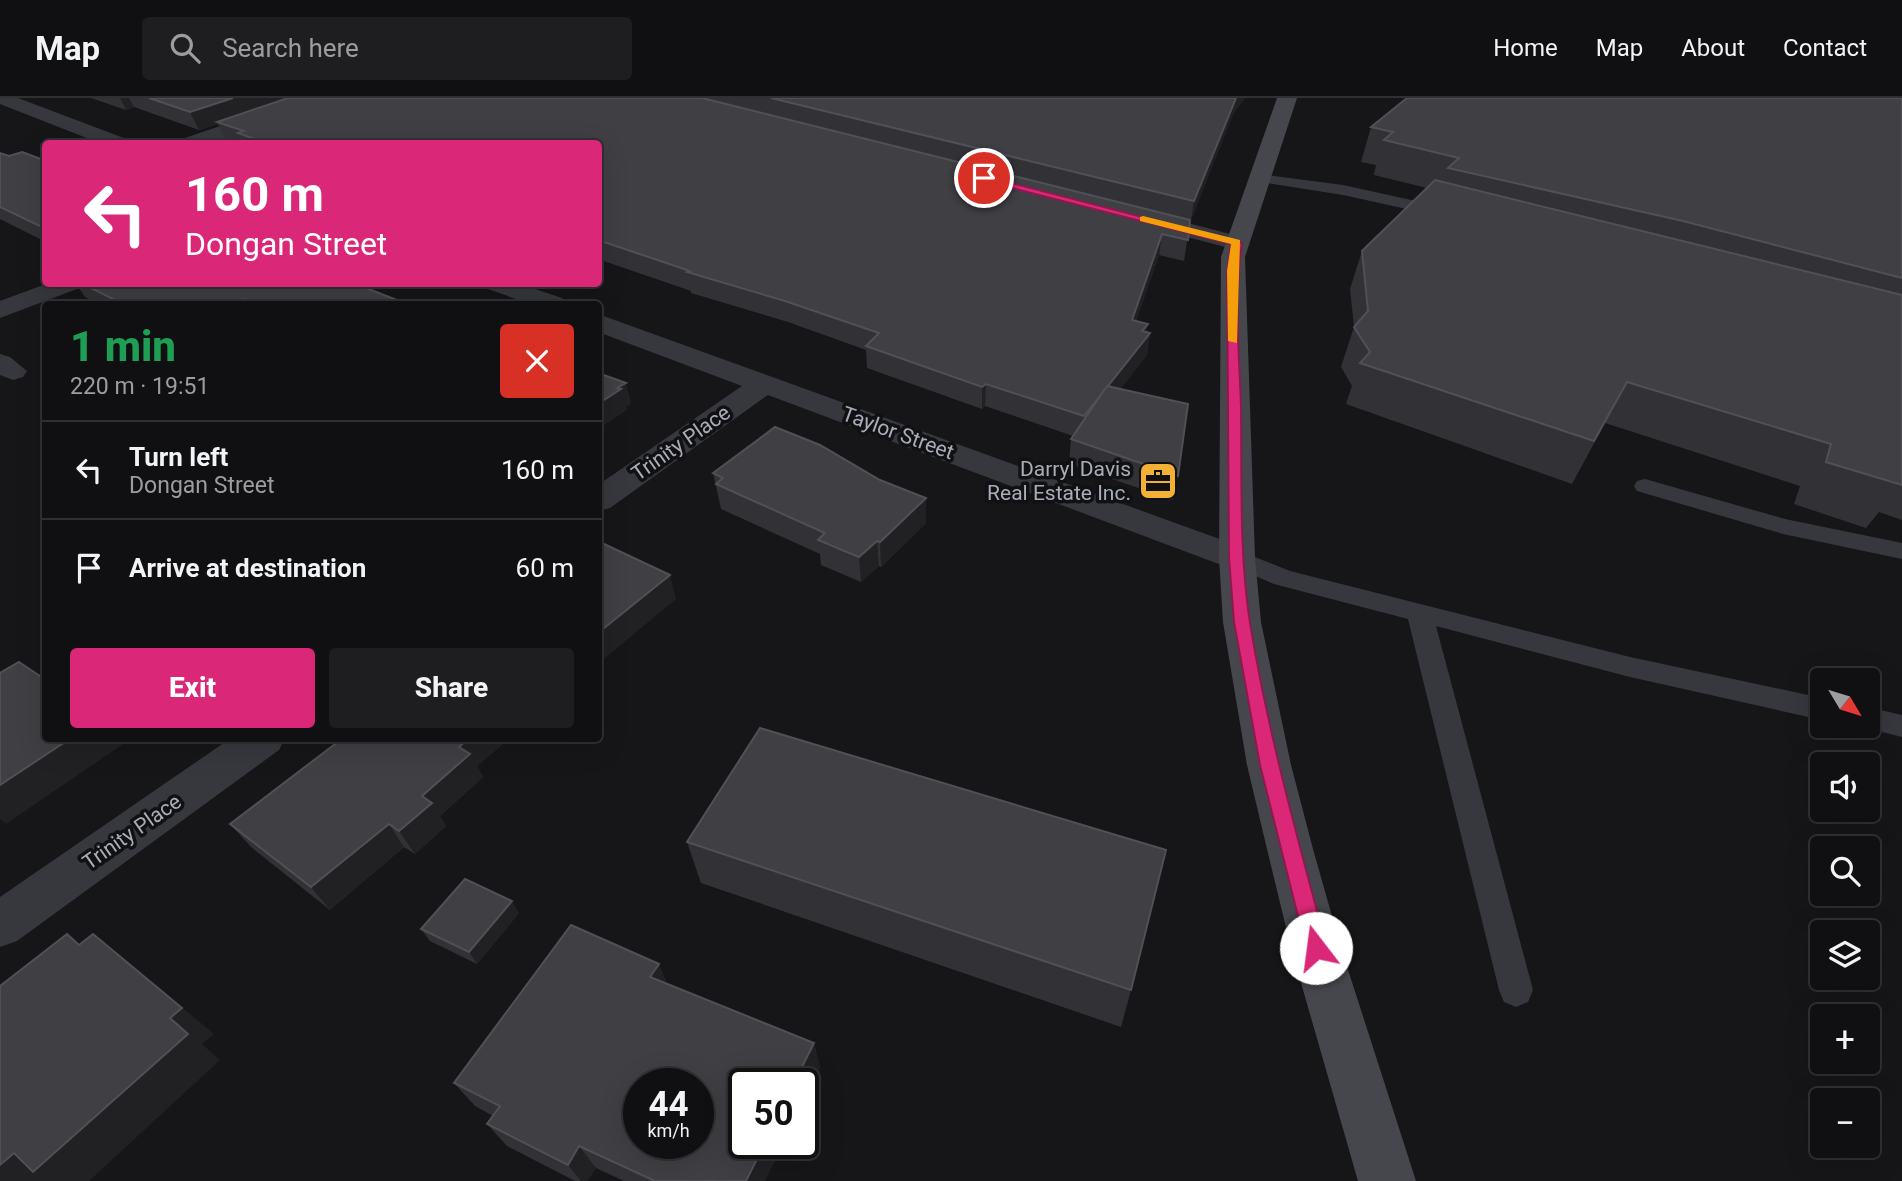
<!DOCTYPE html>
<meta charset="utf-8">
<style>
:root{--surface:#101012;--page:#1e1e20;--text:#f1f3f6;--muted:#9c9d9f;--line:#303032;--accent:#db2777}
body{margin:0;font-family:Roboto,sans-serif;background:var(--page);color:var(--text);height:100vh;display:flex;flex-direction:column;font-size:26px;white-space:nowrap}
*{box-sizing:border-box;margin:0}
p{font-size:23px;color:var(--muted)}
.icon{flex:none;width:38px;height:38px;fill:none;stroke:currentColor;stroke-width:2;stroke-linecap:round;stroke-linejoin:round}
.map{position:relative;flex:1;overflow:hidden}
.details{position:absolute;left:42px;top:203px;width:560px;height:441px;display:flex;flex-direction:column;background:var(--surface);border-radius:7px;box-shadow:0 7px 28px #0002,0 0 0 2px var(--line)}
.details>*{flex:none}
.guide{position:absolute;left:42px;top:42px;width:560px;height:147px;border-radius:7px;box-shadow:0 7px 28px #0002,0 0 0 2px var(--line);background:#db2777;color:#fff;overflow:hidden}
.needle{width:46px;rotate:128deg}
.tools{position:absolute;left:1810px;top:570px;display:grid;gap:14px}
.tools a{display:grid;place-items:center;width:70px;height:70px;border-radius:7px;background:var(--surface);box-shadow:0 7px 28px #0002,0 0 0 2px var(--line);font-size:35px}
.speed{position:absolute;left:623px;top:970px;display:flex;gap:14px;font-size:35px;font-weight:700;text-align:center}
.speed>*{display:grid;place-content:center;width:91px;height:91px;border-radius:50%;background:var(--surface);box-shadow:0 7px 28px #0002,0 0 0 2px var(--line);line-height:1}
.speed small{font-size:18px;font-weight:400}
.speed .limit{border:4px solid #111;border-radius:10px;background:#fff;color:#111}
.pin{position:absolute;display:grid;place-items:center;width:60px;height:60px;color:#fff;margin:-30px;border:4px solid #fff;border-radius:50%;box-shadow:0 2px 7px #0007}
.me{position:absolute;width:77px;margin:-38px;rotate:345deg;stroke-linejoin:round;filter:drop-shadow(0 0 5px #0008)}
.turn{display:flex;align-items:center;gap:24px;height:147px;padding:0 28px;font-size:32px}
.turn .icon{width:91px;height:91px;stroke-width:2.5}
.turn b{display:block;font-size:49px;line-height:60px}
.round{display:grid;place-items:center;flex:none;width:74px;height:74px;border-radius:7px;background:var(--page)}
.overview{display:flex;align-items:center;justify-content:space-between;height:119px;padding:0 28px}
h1{font-size:42px;font-weight:800;line-height:52px;color:#1e9e55}
.button{display:flex;gap:14px;margin-top:auto;padding:14px 28px}
.button a{flex:1;height:80px;border-radius:7px;background:var(--accent);color:#fff;font-size:28px;font-weight:800;line-height:80px;text-align:center}
.button a+a{background:var(--page);color:var(--text)}
ul{padding:0;list-style:none}
li{display:flex;align-items:center;gap:21px;height:98px;padding:0 28px;border-top:2px solid var(--line)}
li div{flex:1}
li b{display:block;font-size:26px}
li em{font-style:normal}
header{display:flex;align-items:center;gap:42px;box-sizing:border-box;height:98px;padding:0 35px;background:var(--surface);border-bottom:2px solid var(--line)}
header strong{font-size:33px}
nav{display:flex;gap:38px;margin-inline-start:auto;font-size:24px}
.search{width:490px;height:63px;background:var(--page);display:flex;align-items:center;gap:18px;box-sizing:border-box;padding:0 24px;border-radius:7px;color:var(--muted);font-size:26px}
.map>svg:first-child{display:block}
.lines{fill:none;stroke-linecap:round;stroke-linejoin:round}
.service{fill:#37383d;fill-rule:evenodd}
.minor{fill:#37383d;fill-rule:evenodd}
.secondary{fill:#45474d;fill-rule:evenodd}
.wall{fill:#323236}
.shaded-wall{fill:#212124}
.building{fill:#3f3f44;stroke:#4f5156;stroke-width:2;fill-rule:evenodd}
.route{fill:#db2777;stroke:#8e194d;stroke-width:2}
.slow{fill:#f59e0b}
.labels{text-anchor:middle;dominant-baseline:central;stroke-width:7;stroke-linejoin:round;paint-order:stroke}
.street-label{font-size:21px;fill:#a8adb8;stroke:#111113}
.poi-label{font-size:21px;fill:#a8adb8;stroke:#111113;text-anchor:end}
</style>
<header>
<strong>Map</strong>
<div class="search"><svg class="icon" aria-label="search" viewBox="0 0 24 24"><circle cx="10" cy="10" r="6"/><path d="M15 15l6 6"/></svg>Search here</div>
<nav><a>Home</a><a>Map</a><a>About</a><a>Contact</a></nav>
</header>
<div class="map">
<svg width="1902" height="1083" viewBox="0 0 1902 1083">
<rect width="100%" height="100%" fill="#161618"/>
<g class="lines">
<!-- service -->
<g class="service">
<polygon points="1259,76 1343,87 1443,109 1451,114 1443,119 1343,97 1254,83 1252,80 1254,77"/>
<polygon points="1645,381 1785,421 1902,445 1902,461 1783,436 1637,393 1634,388 1637,383"/>
<polygon points="1237,452 1290,473 1630,559 1822,600 1822,622 1630,579 1436,528 1533,892 1528,904 1516,909 1504,904 1499,892 1408,521 1274,486 1228,466 1225,460 1228,454"/>
<polygon points="1867,609 1902,617 1902,639 1859,628 1867,628"/>
</g>
<!-- minor -->
<g class="minor">
<polygon points="0,0 18,0 129,42 132,46 102,46 0,6"/>
<polygon points="302,0 331,0 328,4 207,46 176,46 179,42"/>
<polygon points="1137,112 1246,140 1249,145 1246,150 1237,152 1129,124 1125,119 1129,114"/>
<polygon points="46,186 81,186 77,191 0,220 0,203"/>
<polygon points="484,186 520,186 562,200 566,206 530,206 488,191"/>
<polygon points="598,216 1250,452 1255,460 1250,468 1237,472 1224,468 768,297 610,410 598,413 598,387 742,288 598,234"/>
<polygon points="0,256 10,259 27,273 23,279 13,282 0,277"/>
<polygon points="231,640 285,640 279,652 17,843 0,849 0,799"/>
</g>
<!-- secondary -->
<polygon class="secondary" points="1277,0 1297,0 1245,159 1255,460 1261,524 1291,667 1313,751 1341,850 1416,1083 1358,1083 1291,850 1267,751 1247,667 1223,524 1219,460 1221,159"/>
</g>
<!-- wall -->
<g class="wall">
<polygon points="91,0 1245,0 1233,16 1190,123 1184,163 1159,157 1136,223 1148,226 1146,234 1150,235 1147,257 1120,291 1178,378 1173,402 1069,366 1071,341 1073,338 985,308 982,311 867,270 866,252 788,224 691,195 691,193 598,161 598,46 235,46 226,42 218,26 199,32 134,9 126,12"/>
<polygon points="1902,0 1902,422 1879,414 1866,430 1794,406 1800,388 1605,325 1572,386 1346,306 1352,288 1341,269 1354,229 1350,191 1362,153 1427,90 1374,77 1376,67 1361,64 1371,29"/>
<polygon points="0,55 9,58 46,63 46,144 0,121"/>
<polygon points="76,186 361,186 362,188 407,206 99,206 85,199"/>
<polygon points="713,375 926,425 881,469 879,468 861,484 821,467 820,456 721,411"/>
<polygon points="343,640 510,640 477,668 483,679 440,718 446,728 415,756 404,749 330,812 251,749 230,726"/>
<polygon points="687,744 1131,892 1121,929 701,785"/>
<polygon points="519,815 477,866 430,843 421,831"/>
<polygon points="668,887 814,945 820,970 803,1004 803,985 744,1045 783,1045 765,1083 624,1083 596,1070 587,1083 575,1083 507,1048 487,1026 493,1018 475,1008 454,985"/>
</g>
<!-- shaded-wall -->
<g class="shaded-wall">
<polygon points="120,0 129,0 134,9 126,12"/>
<polygon points="233,0 294,0 217,24 218,26 199,32 190,14"/>
<polygon points="1236,0 1245,0 1233,16 1191,123 1194,103"/>
<polygon points="1162,136 1159,157 1129,243 1132,222"/>
<polygon points="245,201 248,206 232,206"/>
<polygon points="1148,226 1145,241 1150,235 1147,257 1081,341 1084,318"/>
<polygon points="626,285 631,306 626,309 627,312 598,331 598,306 617,290"/>
<polygon points="986,286 985,308 982,311 982,289"/>
<polygon points="926,400 926,425 881,469 880,444"/>
<polygon points="877,443 879,468 861,484 859,459"/>
<polygon points="670,477 676,501 598,566 598,535"/>
<polygon points="71,640 132,640 6,726 0,721 0,687"/>
<polygon points="469,640 510,640 477,668 483,679 440,718 446,728 415,756 399,733 422,698 459,649"/>
<polygon points="389,726 404,749 330,812 311,789"/>
<polygon points="512,803 519,815 477,866 469,854"/>
<polygon points="93,836 214,936 202,946 220,962 89,1083 0,1083 0,1066"/>
<polygon points="659,866 670,892 650,879"/>
<polygon points="814,945 820,970 803,1004 803,985 794,985"/>
<polygon points="765,1045 783,1045 765,1083 746,1083"/>
<polygon points="579,1048 596,1070 587,1083 581,1083 568,1067"/>
</g>
<!-- building -->
<g class="building">
<polygon points="149,0 233,0 190,14"/>
<polygon points="288,0 702,0 1190,122 1188,142 1162,136 1132,222 1148,226 1142,233 1150,235 1084,318 986,286 982,289 866,248 879,235 785,203 687,174 690,173 598,142 598,46 268,46 238,35 244,33 217,24"/>
<polygon points="771,0 1236,0 1194,103"/>
<polygon points="1407,0 1902,0 1902,180 1683,123 1448,70 1459,60 1384,42 1393,34 1371,29"/>
<polygon points="22,54 46,63 46,131 0,109 0,55 9,58"/>
<polygon points="1435,82 1902,197 1902,387 1826,364 1831,346 1627,284 1594,343 1360,265 1370,254 1354,229 1368,213 1362,153"/>
<polygon points="83,186 356,186 407,206 259,206 245,201 232,206 123,206"/>
<polygon points="598,275 626,285 617,290 621,291 598,306"/>
<polygon points="1107,288 1188,306 1178,378 1071,341"/>
<polygon points="775,329 820,347 880,382 926,400 880,444 877,443 859,459 818,442 825,435 716,386 723,380 713,375"/>
<polygon points="602,445 670,477 598,535 598,447"/>
<polygon points="19,564 46,582 46,640 71,640 0,687 0,575"/>
<polygon points="760,630 1166,752 1131,892 687,744"/>
<polygon points="343,640 469,640 459,649 470,656 422,698 432,705 399,733 389,726 311,789 230,726"/>
<polygon points="465,781 512,803 469,854 421,831"/>
<path d="M 571,827 L 659,866 L 650,879 L 814,945 L 794,985 L 744,985 L 744,1045 L 765,1045 L 746,1083 L 655,1083 L 579,1048 L 568,1067 L 487,1026 L 500,1008 L 454,985 ZM 639,985 L 698,985 L 698,1045 L 639,1045 Z"/>
<polygon points="67,836 79,847 93,836 182,910 170,920 188,936 33,1074 14,1055 0,1067 0,888"/>
</g>
<!-- route -->
<path class="route" d="M 984,78 L 1242,145 C 1234,198 1239,254 1241,308 C 1242,380 1239,454 1250,525 C 1268,635 1298,742 1327,850 L 1324,857 L 1316,859 L 1309,857 L 1306,850 L 1260,667 L 1234,524 L 1229,460 L 1227,173 L 1231,146 L 981,82 L 979,80 Z"/>
<!-- slow -->
<polygon class="slow" points="1143,118 1240,142 1237,245 1228,243 1227,173 1231,146 1140,123 1140,119"/>
<!-- icons -->
<defs>
<symbol id="office-square" viewBox="-11 -11 22 22"><rect x="-9" y="-9" width="18" height="18" rx="4" fill="#f2b134" stroke="#111113"/><path d="M-6-3h4V-5.5h4V-3h4V5H-6ZM-1-4.5V-3h2v-1.5ZM-6 0V1H6V0Z" fill="#111"/></symbol>
</defs>
<g fill-rule="evenodd">
<use href="#office-square" x="1136" y="361" width="44" height="44"/>
</g>
<g class="labels">
<!-- street labels -->
<g class="street-label">
<text transform="translate(898 335) rotate(20)">Taylor Street</text>
<text transform="translate(681 345) rotate(-35)">Trinity Place</text>
<text transform="translate(132 734) rotate(-35)">Trinity Place</text>
</g>
<!-- poi labels -->
<g class="poi-label">
<text x="1131" y="371">Darryl Davis<tspan x="1131" dy="24">Real Estate Inc.</tspan></text>
</g>
</g>
</svg>
<div class="tools">
<a><svg class="needle" viewBox="-14 -14 28 28"><path d="M0-13l5 13h-10z" fill="#e53935"/><path d="M0 13l5-13h-10z" fill="#9c9d9f"/></svg></a>
<a><svg class="icon" aria-label="sound" viewBox="0 0 24 24"><path d="M4 9h4l5-4v14l-5-4H4zM17 9q2 3 0 6"/></svg></a>
<a><svg class="icon" aria-label="search" viewBox="0 0 24 24"><circle cx="10" cy="10" r="6"/><path d="M15 15l6 6"/></svg></a>
<a><svg class="icon" aria-label="layers" viewBox="0 0 24 24"><path d="M12 4l9 5-9 5-9-5zM3 14l9 5 9-5"/></svg></a>
<a>+</a>
<a>−</a>
</div>
<div class="speed"><div>44<small>km/h</small></div><div class="limit">50</div></div>
<div class="pin" style="left:984px;top:80px;background:#d93025"><svg class="icon" aria-label="arrive" viewBox="0 0 24 24"><path d="M6 21V4h12l-3 4 3 4H6"/></svg></div>
<svg class="me" style="left:1316px;top:850px" viewBox="-20 -20 40 40"><circle r="19" fill="#fff"/><path d="M0-13L10 11 0 6-10 11z" fill="#db2777"/></svg>
<div class="guide">
<div class="turn"><svg class="icon" aria-label="left" viewBox="0 0 24 24"><path d="M17 20v-9H6M10 6l-5 5 5 5"/></svg><div><b>160 m</b>Dongan Street</div></div>
</div>
<section class="details">
<div class="overview"><div><h1>1 min</h1><p>220 m · 19:51</p></div><a class="round" style="background:#d93025;color:#fff"><svg class="icon" aria-label="close" viewBox="0 0 24 24"><path d="M6 6l12 12M18 6L6 18"/></svg></a></div>
<ul>
<li><svg class="icon" aria-label="left" viewBox="0 0 24 24"><path d="M17 20v-9H6M10 6l-5 5 5 5"/></svg><div><b>Turn left</b><p>Dongan Street</p></div><em>160 m</em></li>
<li><svg class="icon" aria-label="arrive" viewBox="0 0 24 24"><path d="M6 21V4h12l-3 4 3 4H6"/></svg><div><b>Arrive at destination</b></div><em>60 m</em></li>
</ul>
<div class="button"><a>Exit</a><a>Share</a></div>
</section>
</div>
